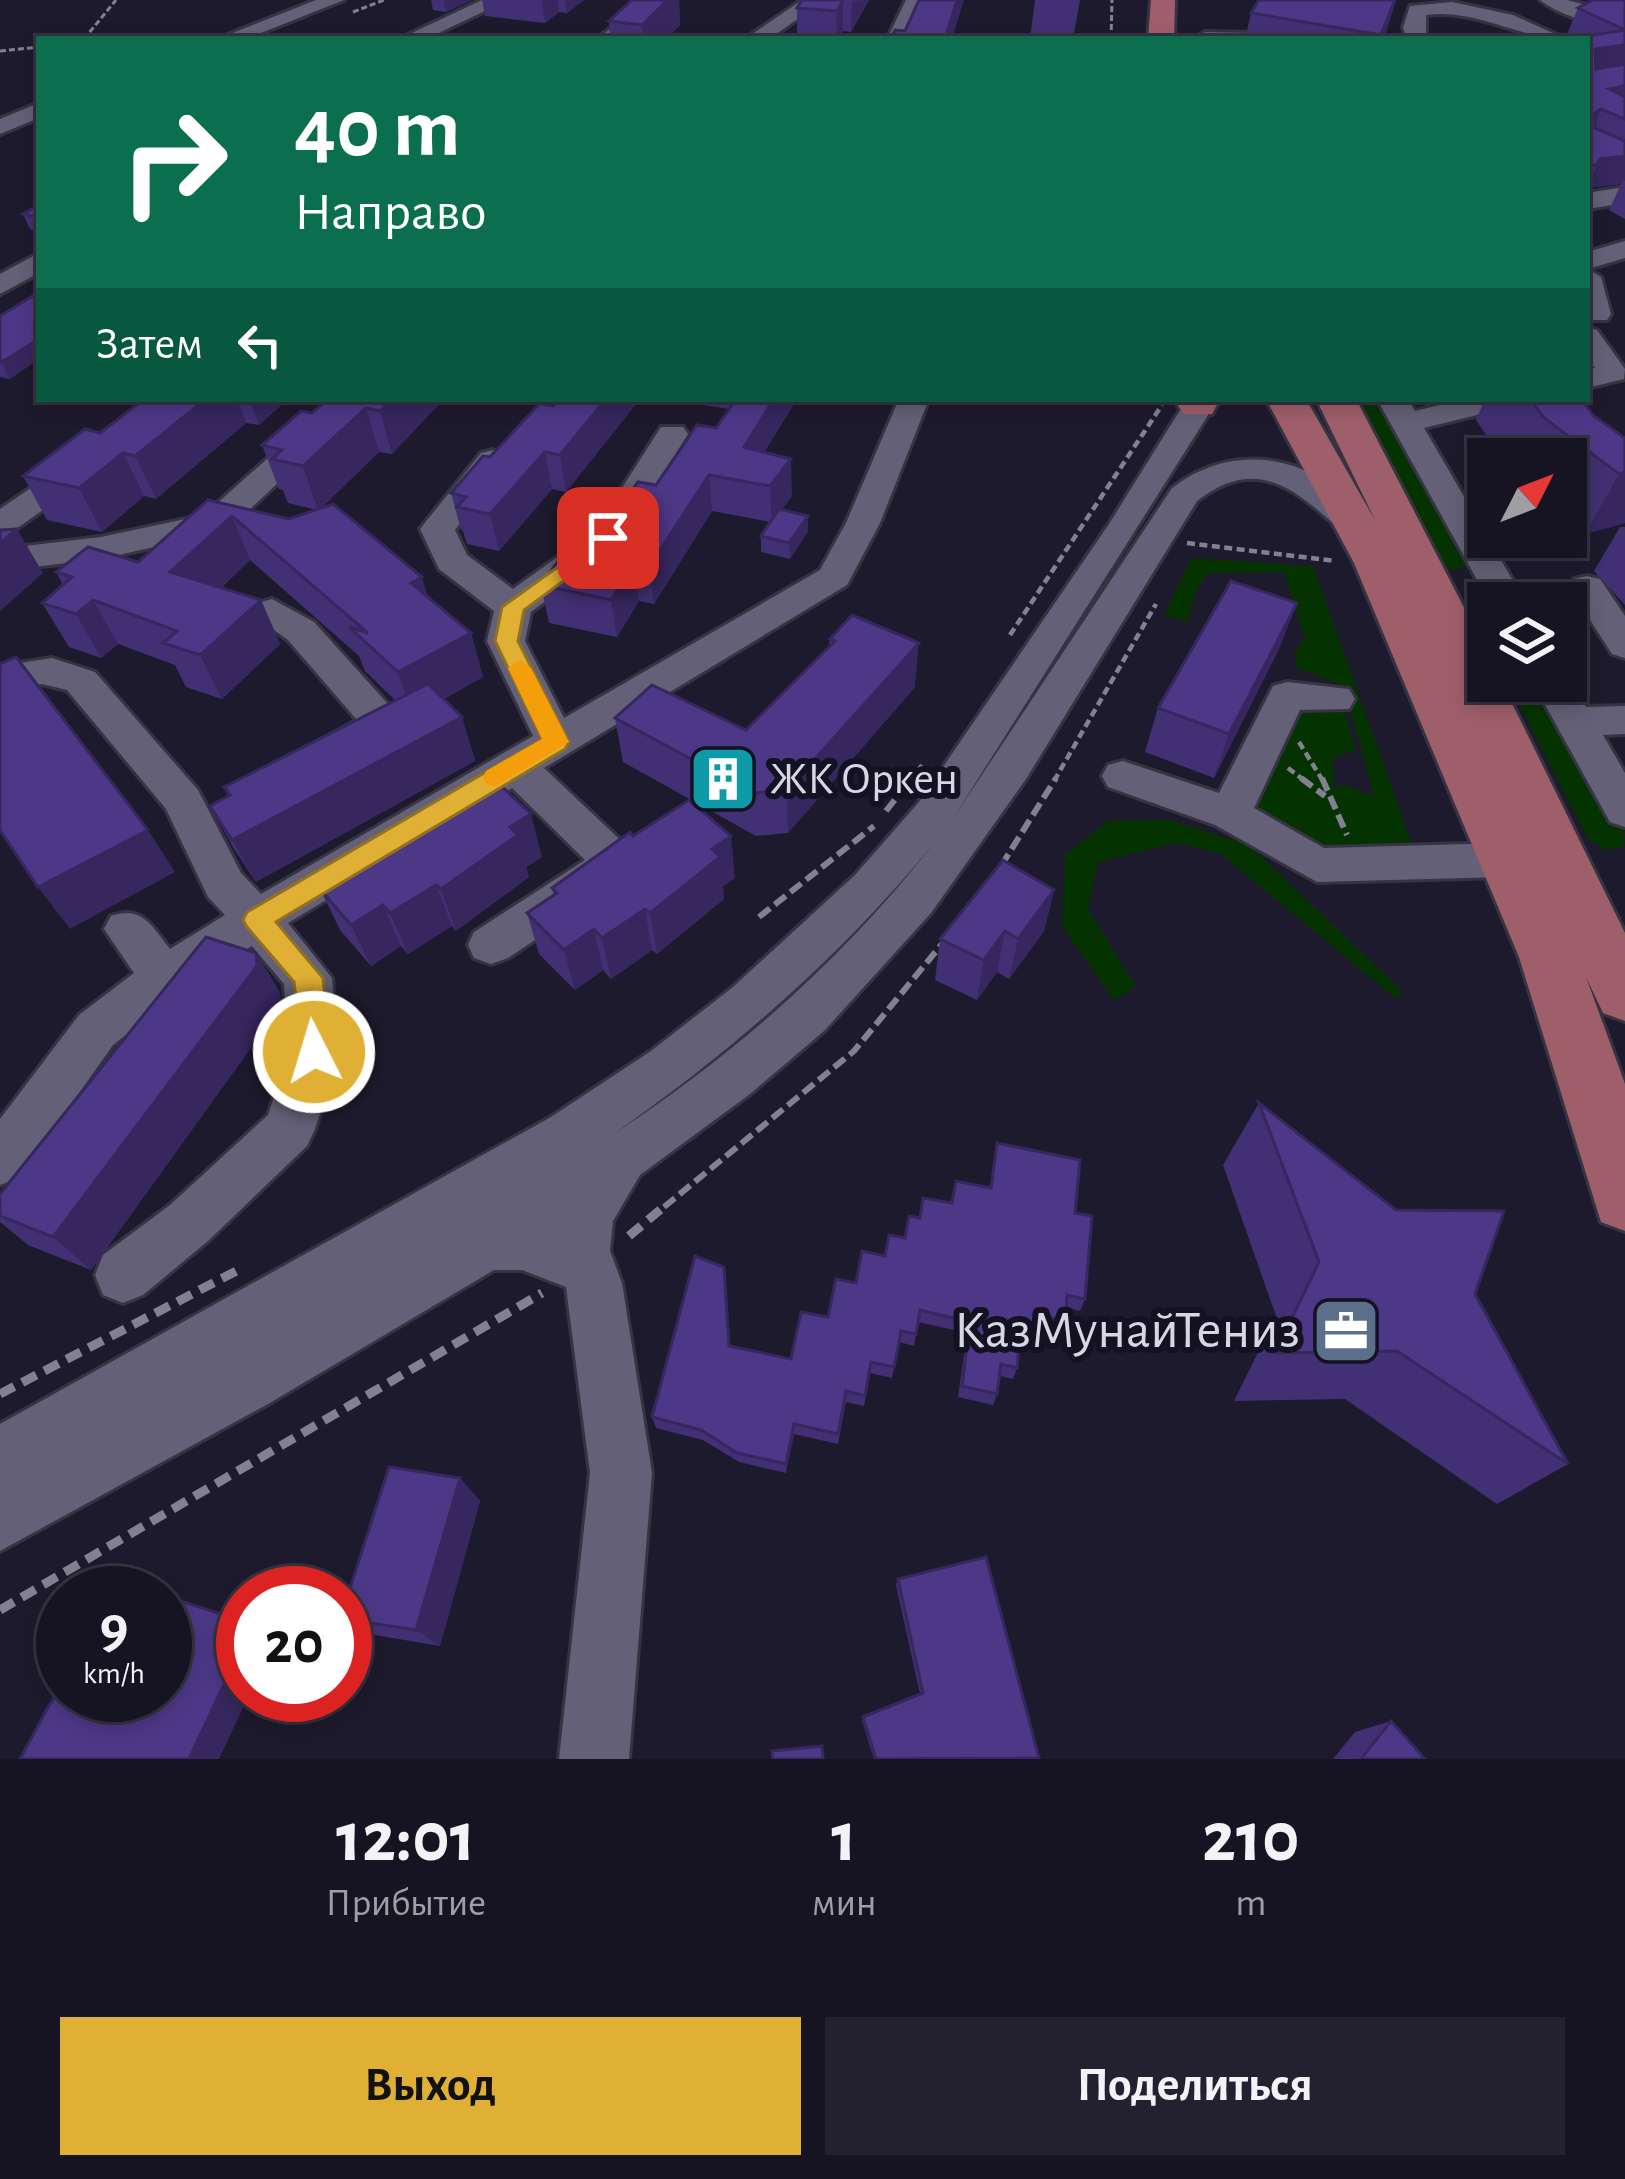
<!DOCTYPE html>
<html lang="ru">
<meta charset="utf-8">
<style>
:root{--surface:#161422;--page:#23212f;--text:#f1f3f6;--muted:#9e9ea5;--line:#353340;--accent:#e0b034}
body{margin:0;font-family:"Alegreya Sans",sans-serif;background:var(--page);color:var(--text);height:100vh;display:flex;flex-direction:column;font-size:45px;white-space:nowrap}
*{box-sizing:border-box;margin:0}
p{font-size:39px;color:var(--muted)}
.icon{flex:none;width:66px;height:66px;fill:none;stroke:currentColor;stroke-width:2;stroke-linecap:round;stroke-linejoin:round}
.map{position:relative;height:1759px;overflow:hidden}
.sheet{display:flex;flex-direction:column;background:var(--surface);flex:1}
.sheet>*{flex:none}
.guide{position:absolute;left:36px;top:36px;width:1554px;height:366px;border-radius:0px;box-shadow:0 6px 18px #0003,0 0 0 3px var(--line);background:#0b6e4f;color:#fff;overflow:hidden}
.needle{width:78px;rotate:48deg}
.buttons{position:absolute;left:1467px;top:438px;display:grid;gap:24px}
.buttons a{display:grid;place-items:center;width:120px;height:120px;border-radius:0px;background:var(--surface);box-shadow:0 6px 18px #0003,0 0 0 3px var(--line);font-size:60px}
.speed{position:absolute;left:36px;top:1566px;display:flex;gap:24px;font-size:60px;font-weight:700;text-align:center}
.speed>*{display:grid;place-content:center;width:156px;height:156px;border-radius:50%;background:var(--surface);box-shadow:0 6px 18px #0003,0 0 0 3px var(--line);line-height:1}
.speed small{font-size:30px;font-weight:400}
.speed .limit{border:18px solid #d22;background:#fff;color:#111}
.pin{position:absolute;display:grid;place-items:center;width:102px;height:102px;color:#fff;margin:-51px;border-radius:24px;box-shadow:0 6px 18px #0006}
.me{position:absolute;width:132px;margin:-66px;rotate:355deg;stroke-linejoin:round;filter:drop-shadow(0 0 9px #0008)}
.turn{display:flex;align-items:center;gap:42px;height:252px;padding:0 60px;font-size:54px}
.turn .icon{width:156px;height:156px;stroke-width:2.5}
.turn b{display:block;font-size:84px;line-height:102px}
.then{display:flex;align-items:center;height:114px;padding:0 60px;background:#0003;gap:24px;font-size:45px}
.eta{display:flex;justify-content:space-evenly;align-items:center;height:204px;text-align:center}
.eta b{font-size:72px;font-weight:700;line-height:84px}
.cta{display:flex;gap:24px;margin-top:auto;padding:24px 60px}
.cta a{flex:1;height:138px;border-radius:0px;background:var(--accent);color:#111;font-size:48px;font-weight:700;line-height:138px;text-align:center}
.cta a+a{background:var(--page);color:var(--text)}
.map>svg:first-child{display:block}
.green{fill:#053300}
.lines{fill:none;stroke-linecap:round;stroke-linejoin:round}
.minor-casing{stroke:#363343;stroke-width:6}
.major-casing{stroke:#363343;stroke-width:6}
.path-far3{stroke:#838091;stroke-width:3;stroke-dasharray:6 3;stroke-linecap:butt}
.path-far2{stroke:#838091;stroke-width:4.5;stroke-dasharray:8 4.5;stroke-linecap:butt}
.path-far1{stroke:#838091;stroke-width:6;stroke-dasharray:14 6;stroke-linecap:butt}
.path{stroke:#838091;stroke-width:9;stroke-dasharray:16 9;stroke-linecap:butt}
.minor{fill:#646077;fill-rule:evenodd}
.major{fill:#9f5f6a;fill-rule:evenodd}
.wall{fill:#423074}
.shaded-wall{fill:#36275e}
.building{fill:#4d3887;stroke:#36275e;stroke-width:3}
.route{fill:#e0b034;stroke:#927222;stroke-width:3}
.slow{fill:#f59e0b}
.labels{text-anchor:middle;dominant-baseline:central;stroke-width:12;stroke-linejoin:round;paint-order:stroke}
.poi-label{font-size:45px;fill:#d8d6e4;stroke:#141123;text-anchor:start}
.near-poi-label{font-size:54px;fill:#d8d6e4;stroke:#141123;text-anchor:end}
</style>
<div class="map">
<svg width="1625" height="1759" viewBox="0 0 1625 1759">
<rect width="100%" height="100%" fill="#1e1a2d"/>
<!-- green -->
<g class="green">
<polygon points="1353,399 1377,399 1382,405 1468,563 1465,567 1452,570 1437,563"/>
<path d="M 1191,558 L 1313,566 L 1414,850 C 1335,850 1308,857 1245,802 L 1302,705 L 1344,710 L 1356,750 L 1333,758 L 1334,790 L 1343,784 L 1374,797 L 1344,686 L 1297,668 L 1295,651 L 1305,638 L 1284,572 L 1208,573 L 1196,590 L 1188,622 L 1164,616 Z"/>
<polygon points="1507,681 1538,681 1625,835 1624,846 1608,850 1589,840"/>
<polygon points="1170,820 1249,845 1404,993 1394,997 1221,854 1177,843 1098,862 1088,909 1136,987 1114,1000 1062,926 1065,855 1108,821"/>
</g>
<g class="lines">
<defs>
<g id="minor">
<polygon points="316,0 344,0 246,39 217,39"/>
<polygon points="482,0 508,0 426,39 399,39"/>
<polygon points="651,0 674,0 620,39 596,39"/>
<polygon points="802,0 825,0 769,39 745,39"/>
<polygon points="906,0 926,0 907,39 887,39"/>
<path d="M 1540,0 L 1567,0 L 1605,10 L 1603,0 L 1623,0 L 1625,19 C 1603,31 1559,15 1540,0 Z"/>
<path d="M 1452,2 L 1513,15 L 1566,39 C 1518,39 1477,8 1426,15 L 1426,39 L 1406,39 L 1403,27 L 1410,6 Z"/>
<polygon points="1205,32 1255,33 1265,39 1195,38"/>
<polygon points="39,103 39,118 0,134 0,119"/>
<polygon points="1625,187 1625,203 1587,209 1587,193"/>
<polygon points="1625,241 1625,258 1588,269 1601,277 1611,314 1607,320 1587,320 1587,252"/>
<polygon points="39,253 39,273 0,294 0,274"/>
<polygon points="1587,327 1597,330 1625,369 1624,379 1587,388 1587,370 1595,368 1587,357"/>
<polygon points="161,399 197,399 12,532 0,535 0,509"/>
<polygon points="334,399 367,399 228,530 101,559 0,571 0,549 101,537 204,515"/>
<path d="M 899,399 L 929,399 L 880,523 L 847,585 L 544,768 L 632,851 L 638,863 L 632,875 L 508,958 L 491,964 L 474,958 L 468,945 L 474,932 L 585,860 L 512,788 L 288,923 L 332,978 L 339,1052 L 315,1129 L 307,1146 L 208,1241 L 143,1295 L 123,1303 L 103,1295 L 95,1275 L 103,1255 L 170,1205 L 268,1115 L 289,1052 L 284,984 L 252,946 L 181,991 L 113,1045 L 19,1178 L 0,1185 L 0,1119 L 79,1015 L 134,973 L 104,929 L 111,916 C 142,905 152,926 170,949 L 225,915 L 208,897 L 166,809 L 67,690 L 42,684 L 0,692 L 0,666 L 52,658 L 95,672 L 198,790 L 241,873 L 261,894 L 533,736 L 487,641 L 494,611 L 439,569 L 420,529 L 481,453 L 493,450 L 509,460 L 455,530 L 467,555 L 513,589 L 595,530 L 661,427 L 683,427 L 688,434 L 620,544 L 531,612 L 525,641 L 564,718 L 820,570 L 846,523 Z"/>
<path d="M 1187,399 L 1223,399 L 1210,412 L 954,817 L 1172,488 C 1240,435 1328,460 1376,529 L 1371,536 L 1347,536 C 1298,491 1258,453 1197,501 L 1026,779 L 931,913 L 824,1031 L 750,1094 L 640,1175 L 613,1221 L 610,1251 L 622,1283 L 652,1473 L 629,1759 L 559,1759 L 590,1473 L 566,1287 L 522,1270 L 494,1270 L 268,1404 L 0,1551 L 0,1424 L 551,1117 L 651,1051 L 733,987 L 855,875 L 919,802 L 1109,524 ZM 935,842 C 844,958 738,1052 615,1133 C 734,1050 843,954 935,842 Z"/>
<polygon points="1377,399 1407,399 1415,411 1464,399 1517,399 1513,406 1424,428 1526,603 1490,603"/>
<polygon points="1587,576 1600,579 1625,616 1625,658 1612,654 1569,587 1574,579"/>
<path d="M 272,599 L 314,622 L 397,714 L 403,724 C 390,746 354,763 329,756 L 323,746 L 329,736 L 357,720 L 288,640 L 267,625 L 251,630 L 238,627 L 232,618 L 238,609 Z"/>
<polygon points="1566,672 1586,707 1625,706 1625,734 1603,735 1625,773 1625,827 1610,822 1532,681 1566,681"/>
<polygon points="1287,682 1349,689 1355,699 1349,709 1300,710 1254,808 1324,848 1504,843 1520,848 1526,860 1520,872 1504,877 1317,882 1215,825 1108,787 1102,776 1108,765 1123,761 1219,793 1273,686"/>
</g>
<g id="major">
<polygon points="1151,0 1175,0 1174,39 1148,39"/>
<polygon points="1180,399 1220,399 1212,414 1184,414 1178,406"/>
<polygon points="1266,399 1306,399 1376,522 1316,399 1356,399 1488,654 1488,681 1501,681 1625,933 1625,1021 1603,1013 1586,977 1625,1084 1625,1231 1601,1222 1519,957 1354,563"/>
</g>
</defs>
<!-- minor casing -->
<use href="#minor" class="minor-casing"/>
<!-- major casing -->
<use href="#major" class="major-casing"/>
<!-- path-far3 -->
<g class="path-far3">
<polyline points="353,12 384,0"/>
<polyline points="84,39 116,0"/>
<polyline points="1111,39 1112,0"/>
<polyline points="0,51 39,47"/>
</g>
<!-- path-far2 -->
<g class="path-far2">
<polyline points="1187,543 1335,561"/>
<polyline points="1010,635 1162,405"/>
<polyline points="1299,742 1323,781"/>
<polyline points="1288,768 1305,781"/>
<polyline points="910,781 922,765"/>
<polyline points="1054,781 1156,604"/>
</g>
<!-- path-far1 -->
<g class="path-far1">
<polyline points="1301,778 1325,796"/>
<polyline points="1322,778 1347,835"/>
<polyline points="886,811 912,778"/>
<polyline points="1001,866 1056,778"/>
<polyline points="759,917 874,826"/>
<polyline points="664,1207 854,1051 942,944"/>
</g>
<!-- path -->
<g class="path">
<polyline points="629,1236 667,1204"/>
<polyline points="0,1394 242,1268"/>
<polyline points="0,1610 542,1293"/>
</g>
<!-- minor -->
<use href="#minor" class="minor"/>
<!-- major -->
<use href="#major" class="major"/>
</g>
<!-- wall -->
<g class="wall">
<polygon points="431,0 472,0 446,12 433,10"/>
<polygon points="482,0 584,0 567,13 559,12 545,23 485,16"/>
<polygon points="632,0 679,0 680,25 666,39 610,39 609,21"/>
<polygon points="802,0 869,0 851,32 843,31 838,39 797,39 797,8"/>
<polygon points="1035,0 1080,0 1073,39 1030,39"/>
<polygon points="1396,0 1384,39 1245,39 1251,13"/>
<polygon points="1625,0 1625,219 1609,210 1621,184 1587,188 1587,39 1575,38 1567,34 1578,8"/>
<polygon points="39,205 39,231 30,229 23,214"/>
<polygon points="0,316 10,379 0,377"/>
<polygon points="144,399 288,399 259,425 246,423 156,499 144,496 102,532 47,520 23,476 100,433"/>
<polygon points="328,399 440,399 441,402 392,454 379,452 320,509 471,633 483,677 444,699 462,717 475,761 256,882 234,849 210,806 229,796 224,787 395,700 365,671 359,656 250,560 221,588 261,600 280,644 222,699 186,687 175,665 118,644 101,658 69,647 42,603 63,585 56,572 138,562 208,500 289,519 317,510 288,503 283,490 279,489 262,445 312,413"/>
<polygon points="560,399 640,399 566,492 552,489 499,551 467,544 463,531 461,530 451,493 490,457"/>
<polygon points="664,399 797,399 764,452 792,496 782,509 808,531 790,559 761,552 761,536 770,522 712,511 654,604 639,601 617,637 549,623 541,585 596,541 716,428 729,409"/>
<polygon points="1485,399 1581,399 1594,416 1625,438 1625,523 1585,534 1566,518 1566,459 1502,459 1476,420"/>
<polygon points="1620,527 1625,527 1625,605 1594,571"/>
<polygon points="830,639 915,687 788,833 756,836 623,762 615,718 746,730 829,646"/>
<polygon points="1280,647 1214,778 1145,752 1158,708"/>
<polygon points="435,814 542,857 526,867 529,877 456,931 452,926 408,954 401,946 371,966 340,930 320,889 350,871 347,865 389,840 386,833"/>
<polygon points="633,836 735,878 723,886 724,899 657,954 652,950 611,979 603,970 575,990 539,954 527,913 554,896 552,888"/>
<polygon points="1054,890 1044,931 1009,979 997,972 977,1000 935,980 940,939"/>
<polygon points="256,953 280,993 281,1006 91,1270 28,1245 0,1222 0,1194"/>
<polygon points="1259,1103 1475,1294 1568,1464 1497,1504 1345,1399 1234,1401 1276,1316 1223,1165"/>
<polygon points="997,1143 1075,1213 1085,1299 1080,1311 1066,1308 1065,1321 1060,1333 1046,1329 1045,1341 1040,1353 1019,1348 1017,1368 1013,1379 1000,1376 997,1394 993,1405 958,1397 967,1333 918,1322 914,1346 899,1342 892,1378 870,1373 864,1406 846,1402 838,1444 794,1434 786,1473 739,1462 703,1440 656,1428 652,1417 725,1279 730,1346 791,1359 856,1283 905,1238 920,1218 990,1188"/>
<polygon points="460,1478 480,1501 440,1646 369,1634 345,1621 345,1604"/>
<polygon points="898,1579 1039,1758 874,1759 862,1721 863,1717 920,1694 896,1585"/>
<polygon points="1391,1721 1425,1759 1333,1759 1355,1732"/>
</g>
<!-- shaded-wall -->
<g class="shaded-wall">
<polygon points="444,0 472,0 446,12"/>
<polygon points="542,0 558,0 559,12 545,23"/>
<polygon points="565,0 584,0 567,13"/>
<polygon points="668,0 679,0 680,25 666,39 643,39 642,25"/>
<polygon points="843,0 843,31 836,39 837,11"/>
<polygon points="869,0 851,32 852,1"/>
<polygon points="957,0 964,0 952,39 945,39"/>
<polygon points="1396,0 1384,38 1379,39"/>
<polygon points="1625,45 1625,70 1587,76 1595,49"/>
<polygon points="1625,86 1625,112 1601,109 1589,137 1595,113 1609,89"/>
<polygon points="1625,156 1625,181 1623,180 1621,184 1587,188 1600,159"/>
<polygon points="39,339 39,359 10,379 2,364"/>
<polygon points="206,399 237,399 246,423 156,499 135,456"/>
<polygon points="249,399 288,399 259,425"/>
<polygon points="392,399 440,399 441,402 392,454 380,411"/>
<polygon points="606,399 640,399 566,492 560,455"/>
<polygon points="774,399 797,399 745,484 744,447"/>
<polygon points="366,408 379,452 318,510 303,466"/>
<polygon points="545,452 552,489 499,551 490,514"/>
<polygon points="123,453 144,496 102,532 79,488"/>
<polygon points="791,459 792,496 772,523 770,486"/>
<polygon points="1625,472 1625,523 1585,534 1619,474"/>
<polygon points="709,475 712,511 654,604 649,567"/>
<polygon points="232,516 250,560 192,616 170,572"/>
<polygon points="808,516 808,531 790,559 789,543"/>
<polygon points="17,529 43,573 0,611 0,543"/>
<polygon points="634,564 639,601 617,637 611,600"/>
<polygon points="422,577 436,621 411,583"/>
<polygon points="93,600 118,644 101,658 76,614"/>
<polygon points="261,600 280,644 222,699 200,655"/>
<polygon points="1297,603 1280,647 1214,778 1229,734"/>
<polygon points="471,633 483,677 413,716 398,672"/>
<polygon points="919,643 915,687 788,833 787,790"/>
<polygon points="462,717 475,761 256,882 232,840"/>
<polygon points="531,814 542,857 526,867 529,877 456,931 441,889 510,827"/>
<polygon points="148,830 175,872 70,929 38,887"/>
<polygon points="731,836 735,878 723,886 724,899 657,954 650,913 712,849"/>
<polygon points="436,885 452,926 408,954 390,913"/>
<polygon points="1054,890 1044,931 1009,979 1018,939"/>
<polygon points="383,905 401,946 371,966 351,925"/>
<polygon points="645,909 652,950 611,979 602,938"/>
<polygon points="594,929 603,970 575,990 564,950"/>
<polygon points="1005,931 997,972 977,1000 984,960"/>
<polygon points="256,953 280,993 281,1006 91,1270 53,1237"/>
<polygon points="794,1424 794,1434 786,1473 786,1464"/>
<polygon points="460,1478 480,1501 440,1646 416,1630"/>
<polygon points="243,1644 243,1695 249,1695 219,1759 189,1759"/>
</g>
<!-- building -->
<g class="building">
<polygon points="632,0 668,0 642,25 609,21"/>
<polygon points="802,0 843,0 837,11 797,8"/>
<polygon points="919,0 957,0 945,39 891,39 895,30 905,31"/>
<polygon points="1259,0 1395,0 1381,35 1251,13"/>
<polygon points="1593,0 1625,0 1625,45 1595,49 1596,69 1625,64 1625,86 1609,89 1625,97 1625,119 1601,109 1595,113 1595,128 1625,141 1625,156 1600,159 1596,166 1587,161 1587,39 1568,39 1625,30 1578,8"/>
<polygon points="39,205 39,218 23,214"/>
<polygon points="39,292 39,325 36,327 39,327 39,339 0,363 0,316"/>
<polygon points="144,399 206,399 135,456 123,453 79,488 23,476 85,429 100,433"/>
<polygon points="328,399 392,399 380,411 366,408 303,466 272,459 282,450 262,445 301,411 312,413"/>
<polygon points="560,399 606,399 560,455 545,452 490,514 457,507 466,497 451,493 483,456 490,457 540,403 553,406"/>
<polygon points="736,399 774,399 744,447 791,459 770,486 709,475 649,567 634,564 611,600 541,585 568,547 581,538 596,541 638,482 656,485 697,425 716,428"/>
<polygon points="1530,399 1581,399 1594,416 1625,438 1625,472 1619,474 1543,417"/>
<polygon points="208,500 289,519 333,504 422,577 411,583 471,633 398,672 349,627 368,633 232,516 170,572 261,600 200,655 163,643 177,631 93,600 76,614 42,603 72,577 56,572 88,547 138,562"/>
<polygon points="779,509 808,516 789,543 761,536"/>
<polygon points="17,529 0,543 0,530"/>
<polygon points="1231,581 1297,603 1229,734 1158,708"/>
<polygon points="852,615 919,643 787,790 754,793 615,718 652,685 746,730 835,641 830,639"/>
<polygon points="16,657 148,830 38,887 0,830 0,664"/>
<polygon points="428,684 462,717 232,840 210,806 230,795 224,787"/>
<polygon points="498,783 531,814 510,827 518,835 441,889 436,885 390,913 383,905 351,925 320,889 352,870 347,865 392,838 386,833 429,808 435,814"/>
<polygon points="689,800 731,836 712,849 720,857 650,913 645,909 602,938 594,929 564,950 527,913 557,893 552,888 630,832 633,836"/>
<polygon points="1003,860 1054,890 1018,939 1005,931 984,960 940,939"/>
<polygon points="206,937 256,953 257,966 53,1237 0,1216 0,1194"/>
<polygon points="1259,1103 1396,1210 1504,1211 1475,1294 1568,1464 1397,1351 1275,1353 1319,1262"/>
<polygon points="997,1143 1080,1160 1075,1213 1092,1216 1085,1299 1067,1295 1065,1321 1047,1317 1045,1341 1020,1336 1017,1368 1001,1364 997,1394 962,1386 970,1322 920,1310 916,1334 901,1331 894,1367 871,1362 865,1396 846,1391 838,1434 794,1424 786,1464 737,1453 701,1430 652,1417 695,1256 724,1267 729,1346 791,1359 801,1312 828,1317 836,1279 856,1283 862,1251 885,1256 889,1235 905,1238 909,1216 920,1218 923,1198 952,1203 956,1181 991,1188"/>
<polygon points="389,1467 460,1478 416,1630 345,1619 345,1604"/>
<polygon points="986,1557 1039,1758 876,1759 863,1717 923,1693 898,1579"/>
<polygon points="117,1580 157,1593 110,1593"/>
<polygon points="165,1596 243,1621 243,1644 189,1759 20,1759 63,1680 63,1695 165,1695"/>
<polygon points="1391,1721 1425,1759 1361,1759"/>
<polygon points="822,1746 823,1759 773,1759 772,1751"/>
</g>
<!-- route -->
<polygon class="route" points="608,531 616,533 616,542 524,610 518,641 569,742 565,749 276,922 323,978 330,1052 325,1061 314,1065 304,1061 294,982 247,927 243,920 247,912 542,739 495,641 502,607"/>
<!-- slow -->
<polygon class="slow" points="520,660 531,668 569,742 495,787 486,784 483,778 486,771 542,739 508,668"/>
<!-- icons -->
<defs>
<symbol id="building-square" viewBox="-11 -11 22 22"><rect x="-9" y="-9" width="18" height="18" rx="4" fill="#0f9aa8" stroke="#141123"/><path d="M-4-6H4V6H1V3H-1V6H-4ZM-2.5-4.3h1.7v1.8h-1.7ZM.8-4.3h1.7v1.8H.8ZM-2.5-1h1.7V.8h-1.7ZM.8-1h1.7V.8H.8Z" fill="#fff"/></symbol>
<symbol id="office-square" viewBox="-11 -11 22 22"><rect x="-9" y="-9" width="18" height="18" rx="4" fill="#5c6f8a" stroke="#141123"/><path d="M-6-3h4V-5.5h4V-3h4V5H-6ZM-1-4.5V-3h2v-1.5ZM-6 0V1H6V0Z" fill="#fff"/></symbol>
</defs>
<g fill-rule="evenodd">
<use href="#building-square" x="685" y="741" width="76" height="76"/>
<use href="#office-square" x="1308" y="1293" width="76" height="76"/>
</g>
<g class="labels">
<!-- poi labels -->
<g class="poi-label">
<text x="770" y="779">ЖК Оркен</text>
</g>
<!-- near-poi labels -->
<g class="near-poi-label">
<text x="1300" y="1331">КазМунайТениз</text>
</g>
</g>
</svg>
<div class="buttons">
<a><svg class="needle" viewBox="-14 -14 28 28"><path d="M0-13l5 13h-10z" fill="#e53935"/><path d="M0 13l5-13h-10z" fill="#9e9ea5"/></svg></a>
<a><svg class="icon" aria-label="layers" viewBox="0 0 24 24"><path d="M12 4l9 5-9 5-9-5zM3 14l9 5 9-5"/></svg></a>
</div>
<div class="speed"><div>9<small>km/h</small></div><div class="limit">20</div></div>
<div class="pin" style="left:608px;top:538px;background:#d93025"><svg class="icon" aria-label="arrive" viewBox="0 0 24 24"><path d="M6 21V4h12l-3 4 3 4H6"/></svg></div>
<svg class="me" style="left:314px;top:1052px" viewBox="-20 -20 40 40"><circle r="17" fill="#e0b034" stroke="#fff" stroke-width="3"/><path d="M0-11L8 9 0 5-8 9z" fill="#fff"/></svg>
<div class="guide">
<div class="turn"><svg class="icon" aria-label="right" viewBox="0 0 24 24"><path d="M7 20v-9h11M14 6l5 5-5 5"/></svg><div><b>40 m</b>Направо</div></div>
<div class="then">Затем<svg class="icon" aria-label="left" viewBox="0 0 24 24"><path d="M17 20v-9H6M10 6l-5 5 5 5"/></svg></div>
</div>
</div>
<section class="sheet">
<div class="eta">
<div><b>12:01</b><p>Прибытие</p></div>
<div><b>1</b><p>мин</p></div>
<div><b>210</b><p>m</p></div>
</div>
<div class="cta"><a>Выход</a><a>Поделиться</a></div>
</section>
